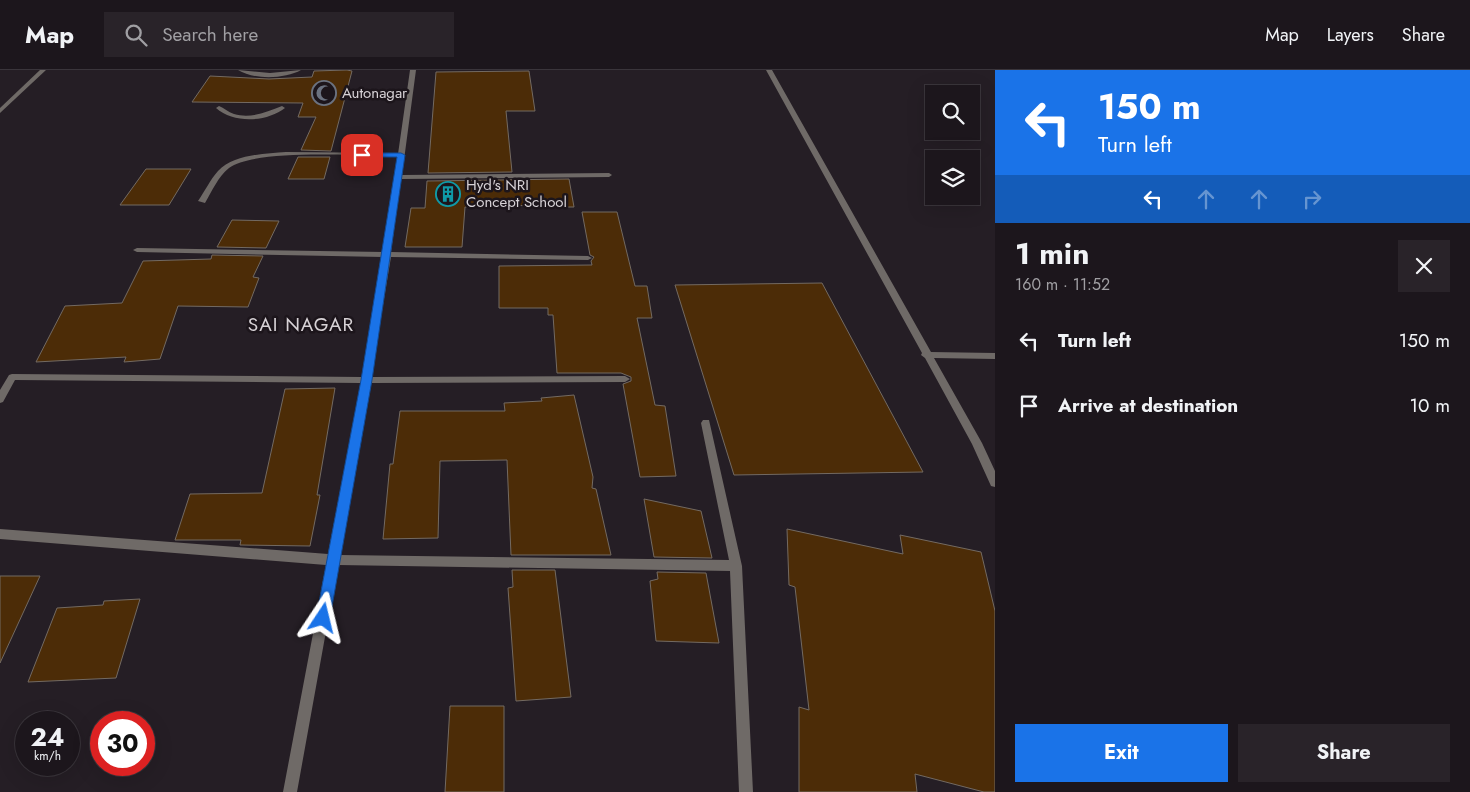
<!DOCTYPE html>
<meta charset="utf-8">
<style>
:root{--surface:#1c161c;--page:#292329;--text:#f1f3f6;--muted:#a09fa3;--line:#3a353b;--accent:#1a73e8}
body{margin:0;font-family:Jost,sans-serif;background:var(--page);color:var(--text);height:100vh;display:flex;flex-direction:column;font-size:19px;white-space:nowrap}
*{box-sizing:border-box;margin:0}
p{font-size:16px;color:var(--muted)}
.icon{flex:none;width:28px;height:28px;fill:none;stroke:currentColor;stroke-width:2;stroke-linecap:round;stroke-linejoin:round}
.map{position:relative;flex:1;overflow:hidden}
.side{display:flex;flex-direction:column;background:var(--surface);width:475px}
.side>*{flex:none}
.hud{background:#1a73e8;color:#fff;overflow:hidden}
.fabs{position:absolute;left:925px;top:15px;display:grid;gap:10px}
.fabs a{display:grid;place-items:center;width:55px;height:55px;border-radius:0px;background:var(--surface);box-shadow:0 5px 20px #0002,0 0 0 1px var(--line);font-size:25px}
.speed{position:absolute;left:15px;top:641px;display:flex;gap:10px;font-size:25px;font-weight:700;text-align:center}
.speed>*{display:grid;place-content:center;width:65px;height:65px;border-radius:50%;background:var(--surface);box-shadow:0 5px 20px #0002,0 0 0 1px var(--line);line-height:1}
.speed small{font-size:12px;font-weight:400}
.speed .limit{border:8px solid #d22;background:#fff;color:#111}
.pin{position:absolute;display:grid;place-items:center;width:42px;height:42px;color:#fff;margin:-21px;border-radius:10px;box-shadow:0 2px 8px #0006}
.me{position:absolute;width:55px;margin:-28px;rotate:10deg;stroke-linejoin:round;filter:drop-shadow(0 0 4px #0008)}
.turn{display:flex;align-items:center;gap:18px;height:105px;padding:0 20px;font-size:22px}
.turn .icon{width:65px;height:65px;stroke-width:2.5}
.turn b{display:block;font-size:35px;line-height:42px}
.lanes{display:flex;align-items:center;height:48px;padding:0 20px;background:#0003;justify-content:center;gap:25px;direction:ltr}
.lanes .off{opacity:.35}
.round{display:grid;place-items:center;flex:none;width:52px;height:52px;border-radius:0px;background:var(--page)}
.summary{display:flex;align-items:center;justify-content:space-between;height:85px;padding:0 20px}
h1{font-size:30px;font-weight:700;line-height:38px}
.cta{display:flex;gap:10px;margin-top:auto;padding:10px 20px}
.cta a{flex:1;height:58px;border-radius:0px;background:var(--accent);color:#fff;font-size:20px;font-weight:700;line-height:58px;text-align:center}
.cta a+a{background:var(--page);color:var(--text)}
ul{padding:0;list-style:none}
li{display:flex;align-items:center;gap:15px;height:65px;padding:0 20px}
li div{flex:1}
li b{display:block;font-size:19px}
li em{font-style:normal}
header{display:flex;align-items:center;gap:30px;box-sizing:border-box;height:70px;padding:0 25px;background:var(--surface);border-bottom:1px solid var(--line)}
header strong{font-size:24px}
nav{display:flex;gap:28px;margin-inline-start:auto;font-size:18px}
.search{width:350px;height:45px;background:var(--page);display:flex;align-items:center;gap:12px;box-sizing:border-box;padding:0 18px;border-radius:0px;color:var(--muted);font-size:19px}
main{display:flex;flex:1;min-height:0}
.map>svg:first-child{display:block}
.building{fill:#4c2c07;stroke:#736a62}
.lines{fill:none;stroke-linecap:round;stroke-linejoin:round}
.service{fill:#6f6a67;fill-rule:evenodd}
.minor{fill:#6f6a67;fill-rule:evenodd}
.route{fill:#1a73e8;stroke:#114b97}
.labels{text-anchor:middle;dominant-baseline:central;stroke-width:5;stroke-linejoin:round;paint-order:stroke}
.far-poi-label{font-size:15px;fill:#d7d2d6;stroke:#1c151b;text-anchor:start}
.neighbourhood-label{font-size:19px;letter-spacing:1px;fill:#d7d2d6;stroke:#1c151b}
</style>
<header>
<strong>Map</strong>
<div class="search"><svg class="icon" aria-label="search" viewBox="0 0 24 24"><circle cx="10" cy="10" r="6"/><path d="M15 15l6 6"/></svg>Search here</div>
<nav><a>Map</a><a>Layers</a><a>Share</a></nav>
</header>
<main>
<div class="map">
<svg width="995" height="722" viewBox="0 0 995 722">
<rect width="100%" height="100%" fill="#251e25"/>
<!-- building -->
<g class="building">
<polygon points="347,0 352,1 331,81 301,80 316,47 298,47 303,33 192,32 210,6 269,9 312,7 314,1"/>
<polygon points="529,1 535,41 506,41 512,102 428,103 436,2"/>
<polygon points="298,87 330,87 324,109 288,109"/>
<polygon points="146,99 191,99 169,135 120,135"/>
<polygon points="569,109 574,137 543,137 543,135 465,137 462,177 405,177 411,138 425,138 427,111"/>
<polygon points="582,142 617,142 635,216 647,216 652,248 637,248 655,335 665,336 676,406 640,407 623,314 631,311 631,307 621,303 557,303 553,245 548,245 548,238 499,238 499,196 592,195 591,191 594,187 590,185"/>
<polygon points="232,150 279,151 266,178 217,177"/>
<polygon points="212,185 263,186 253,207 259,208 248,237 178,236 160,289 124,292 126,287 36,292 65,236 122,233 143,191 211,189"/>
<polygon points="822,213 923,402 734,405 675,215"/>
<polygon points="335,318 317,425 320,425 310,476 240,475 241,470 175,470 190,424 262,423 285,319"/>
<polygon points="574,325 593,407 592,418 596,419 611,485 511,485 507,390 440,391 438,468 383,469 390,394 393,394 400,341 505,341 504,333 542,331 541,328"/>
<polygon points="644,429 701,441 712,488 654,487"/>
<polygon points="787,459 903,484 900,465 981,482 995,541 995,722 984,722 915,704 917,722 799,722 799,637 809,640 795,517 789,515"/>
<polygon points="512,500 555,500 571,627 516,631 508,518 513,517"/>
<polygon points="657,502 706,503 719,573 656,571 650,511 658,509"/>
<polygon points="0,506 40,506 0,593"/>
<polygon points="140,529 116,608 28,612 57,538 103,535 104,531"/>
<polygon points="450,636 504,636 504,722 445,722"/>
</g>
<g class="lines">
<!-- service -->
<g class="service">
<path d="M 238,0 L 270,3 L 301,0 C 285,9 254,10 238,0 Z"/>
<path d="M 219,36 C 224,38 228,42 234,44 C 251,49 266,42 282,36 L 285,38 C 267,52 234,54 216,38 Z"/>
<path d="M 286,82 L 401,83 L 404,85 L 401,87 C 364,86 257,78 229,98 C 218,107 212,121 205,133 L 198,131 C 205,121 210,110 218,101 C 234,84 264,84 286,82 Z"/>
</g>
<!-- minor -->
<g class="minor">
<polygon points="40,0 46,0 0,43 0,38"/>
<polygon points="410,0 416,0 402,105 609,103 612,105 609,107 401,109 391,182 588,186 592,188 588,190 391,187 371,307 625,306 630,309 625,312 370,313 340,485 729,490 701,353 703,350 709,350 742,496 753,722 739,722 730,501 338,495 297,722 283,722 326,495 0,469 0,459 328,484 361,313 15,310 3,332 0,333 0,320 9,305 12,304 362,307 383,187 137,182 133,180 137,178 384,182"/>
<polygon points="766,0 772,0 931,282 995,283 995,289 934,288 982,373 995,401 995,417 991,416 972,374 925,288 921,285 922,283"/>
</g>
</g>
<!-- route -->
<polygon class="route" points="360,83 401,83 405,85 372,310 330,548 328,553 323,555 318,553 316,548 361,310 397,87 360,87"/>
<!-- icons -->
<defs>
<symbol id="mosque-ring" viewBox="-11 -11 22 22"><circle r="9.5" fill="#1c151b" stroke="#6b7280" stroke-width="1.5"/><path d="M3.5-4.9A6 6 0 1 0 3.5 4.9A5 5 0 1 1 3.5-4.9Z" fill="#6b7280"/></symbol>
<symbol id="building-ring" viewBox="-11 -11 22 22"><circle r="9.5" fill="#1c151b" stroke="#0f9aa8" stroke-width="1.5"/><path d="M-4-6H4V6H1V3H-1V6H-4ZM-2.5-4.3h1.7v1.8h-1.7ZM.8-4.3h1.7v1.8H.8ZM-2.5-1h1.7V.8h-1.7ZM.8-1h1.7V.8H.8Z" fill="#0f9aa8"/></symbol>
</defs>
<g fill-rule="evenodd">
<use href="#mosque-ring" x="310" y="9" width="28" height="28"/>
<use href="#building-ring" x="434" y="110" width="28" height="28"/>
</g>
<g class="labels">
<!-- far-poi labels -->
<g class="far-poi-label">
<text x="342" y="23">Autonagar</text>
<text x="466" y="115">Hyd's NRI<tspan x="466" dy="17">Concept School</tspan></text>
</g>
<!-- neighbourhood labels -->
<g class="neighbourhood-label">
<text x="301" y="254">SAI NAGAR</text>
</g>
</g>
</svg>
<div class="fabs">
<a><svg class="icon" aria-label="search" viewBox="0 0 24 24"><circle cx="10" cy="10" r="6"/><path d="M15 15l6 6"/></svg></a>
<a><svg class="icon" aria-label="layers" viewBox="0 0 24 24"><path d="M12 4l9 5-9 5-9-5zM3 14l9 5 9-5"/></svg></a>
</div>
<div class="speed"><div>24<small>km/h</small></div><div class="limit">30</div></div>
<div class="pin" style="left:362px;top:85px;background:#d93025"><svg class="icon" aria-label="arrive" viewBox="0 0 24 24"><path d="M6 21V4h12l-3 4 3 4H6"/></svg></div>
<svg class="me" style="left:323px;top:548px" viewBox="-20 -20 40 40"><path d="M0-17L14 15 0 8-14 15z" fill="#1a73e8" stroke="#fff" stroke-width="4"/></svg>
</div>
<section class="side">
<div class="hud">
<div class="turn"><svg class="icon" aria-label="left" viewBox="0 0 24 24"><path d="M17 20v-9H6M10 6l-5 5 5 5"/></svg><div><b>150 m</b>Turn left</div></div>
<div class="lanes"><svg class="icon" aria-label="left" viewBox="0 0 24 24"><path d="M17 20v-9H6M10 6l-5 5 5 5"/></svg><svg class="icon off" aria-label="ahead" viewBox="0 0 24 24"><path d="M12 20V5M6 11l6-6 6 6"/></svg><svg class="icon off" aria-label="ahead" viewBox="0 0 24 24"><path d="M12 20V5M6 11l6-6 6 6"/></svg><svg class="icon off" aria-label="right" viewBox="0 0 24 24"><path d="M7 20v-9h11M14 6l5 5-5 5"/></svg></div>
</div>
<div class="summary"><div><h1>1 min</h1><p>160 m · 11:52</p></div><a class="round"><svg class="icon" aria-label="close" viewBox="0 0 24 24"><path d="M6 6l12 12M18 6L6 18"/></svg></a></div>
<ul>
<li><svg class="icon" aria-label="left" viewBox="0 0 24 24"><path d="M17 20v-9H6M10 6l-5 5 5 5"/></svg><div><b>Turn left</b></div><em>150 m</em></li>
<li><svg class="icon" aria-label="arrive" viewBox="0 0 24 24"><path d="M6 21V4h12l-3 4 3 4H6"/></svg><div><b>Arrive at destination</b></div><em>10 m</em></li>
</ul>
<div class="cta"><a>Exit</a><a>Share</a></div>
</section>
</main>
